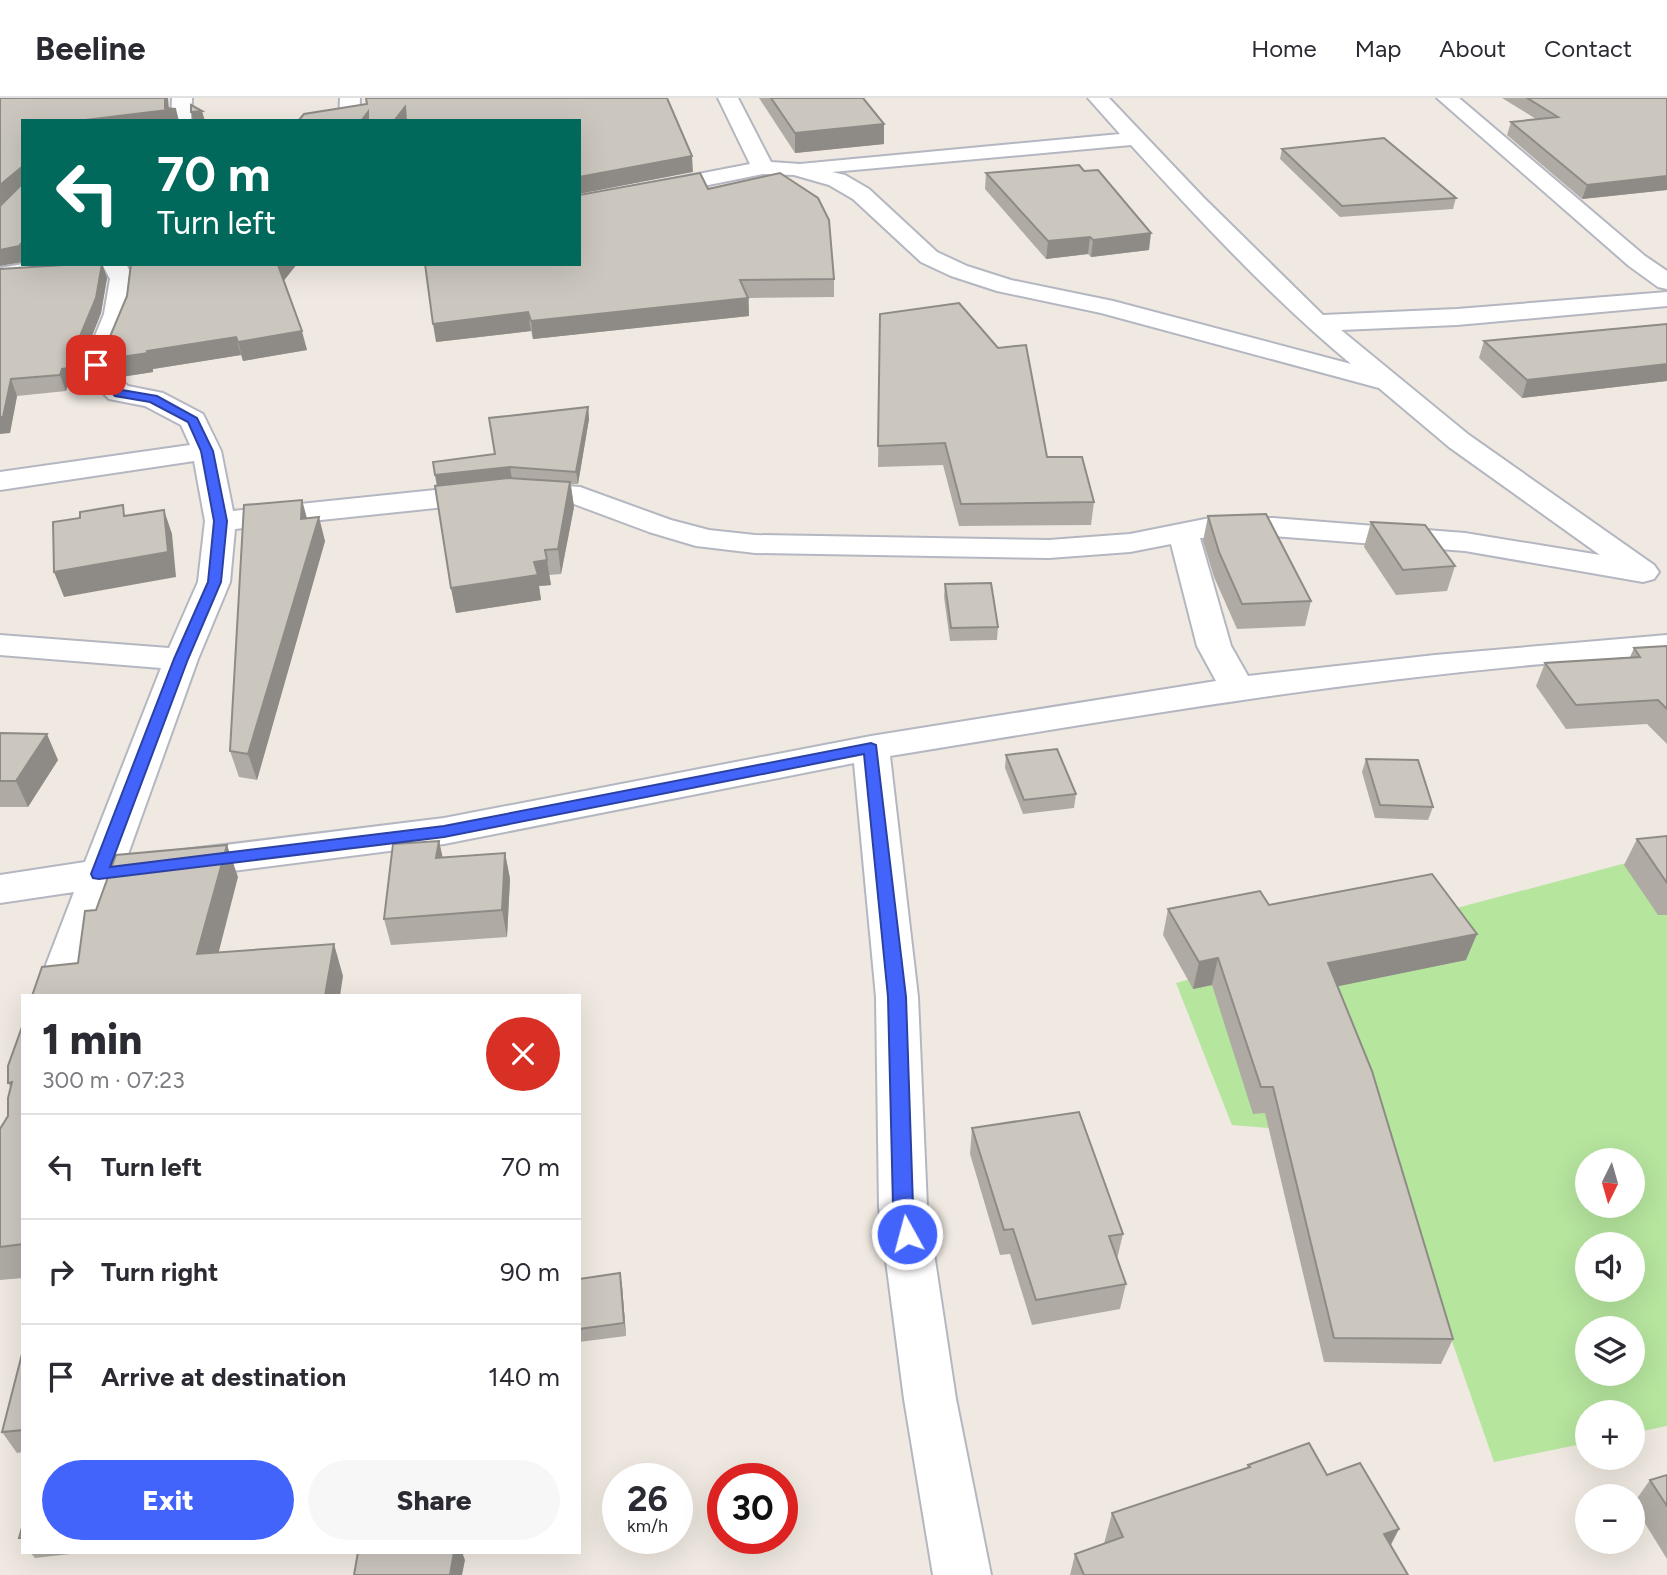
<!DOCTYPE html>
<meta charset="utf-8">
<style>
:root{--surface:#fff;--page:#f7f7f7;--text:#2b2b33;--muted:#7c7c81;--line:#e1e1e2;--accent:#4264fb}
body{margin:0;font-family:Figtree,sans-serif;background:var(--page);color:var(--text);height:100vh;display:flex;flex-direction:column;font-size:26px;white-space:nowrap}
*{box-sizing:border-box;margin:0}
p{font-size:23px;color:var(--muted)}
.icon{flex:none;width:38px;height:38px;fill:none;stroke:currentColor;stroke-width:2;stroke-linecap:round;stroke-linejoin:round}
.map{position:relative;flex:1;overflow:hidden}
.side{position:absolute;left:21px;top:896px;width:560px;height:560px;display:flex;flex-direction:column;background:var(--surface);border-radius:0px;box-shadow:0 7px 28px #0002}
.side>*{flex:none}
.banner{position:absolute;left:21px;top:21px;width:560px;height:147px;border-radius:0px;box-shadow:0 7px 28px #0002;background:#00695c;color:#fff;overflow:hidden}
.needle{width:46px;rotate:185deg}
.fabs{position:absolute;left:1575px;top:1050px;display:grid;gap:14px}
.fabs a{display:grid;place-items:center;width:70px;height:70px;border-radius:50%;background:var(--surface);box-shadow:0 7px 28px #0002;font-size:35px}
.speed{position:absolute;left:602px;top:1365px;display:flex;gap:14px;font-size:35px;font-weight:700;text-align:center}
.speed>*{display:grid;place-content:center;width:91px;height:91px;border-radius:50%;background:var(--surface);box-shadow:0 7px 28px #0002;line-height:1}
.speed small{font-size:18px;font-weight:400}
.speed .limit{border:10px solid #d22;background:#fff;color:#111}
.pin{position:absolute;display:grid;place-items:center;width:60px;height:60px;color:#fff;margin:-30px;border-radius:14px;box-shadow:0 4px 10px #0006}
.me{position:absolute;width:77px;margin:-38px;rotate:353deg;stroke-linejoin:round;filter:drop-shadow(0 0 5px #0008)}
.turn{display:flex;align-items:center;gap:24px;height:147px;padding:0 21px;font-size:32px}
.turn .icon{width:91px;height:91px;stroke-width:2.5}
.turn b{display:block;font-size:49px;line-height:60px}
.round{display:grid;place-items:center;flex:none;width:74px;height:74px;border-radius:37px;background:var(--page)}
.headline{display:flex;align-items:center;justify-content:space-between;height:119px;padding:0 21px}
h1{font-size:42px;font-weight:800;line-height:52px}
.primary-button{display:flex;gap:14px;margin-top:auto;padding:14px 21px}
.primary-button a{flex:1;height:80px;border-radius:42px;background:var(--accent);color:#fff;font-size:28px;font-weight:800;line-height:80px;text-align:center}
.primary-button a+a{background:var(--page);color:var(--text)}
ul{padding:0;list-style:none}
li{display:flex;align-items:center;gap:21px;height:105px;padding:0 21px;border-top:2px solid var(--line)}
li div{flex:1}
li b{display:block;font-size:26px}
li em{font-style:normal}
header{display:flex;align-items:center;gap:42px;box-sizing:border-box;height:98px;padding:0 35px;background:var(--surface);border-bottom:2px solid var(--line)}
header strong{font-size:33px}
nav{display:flex;gap:38px;margin-inline-start:auto;font-size:24px}
.map>svg:first-child{display:block}
.green{fill:#b6e59e;fill-rule:evenodd}
.lines{fill:none;stroke-linecap:round;stroke-linejoin:round}
.street-casing{stroke:#b4b7c1;stroke-width:4}
.street{fill:#fff;fill-rule:evenodd}
.wall{fill:#afaba4}
.shaded-wall{fill:#8e8b86}
.building{fill:#cbc7bf;stroke:#8e8b86;stroke-width:2}
.route{fill:#4264fb;stroke:#2b41a3;stroke-width:2}
</style>
<header>
<strong>Beeline</strong>
<nav><a>Home</a><a>Map</a><a>About</a><a>Contact</a></nav>
</header>
<div class="map">
<svg width="1667" height="1477" viewBox="0 0 1667 1477">
<rect width="100%" height="100%" fill="#efe9e1"/>
<!-- green -->
<path class="green" d="M 1667,754 L 1667,1328 L 1633,1335 L 1633,1314 L 1587,1314 L 1587,1345 L 1494,1364 L 1381,1039 L 1232,1027 L 1176,885 ZM 1587,1062 L 1633,1062 L 1633,1108 L 1587,1108 ZM 1587,1146 L 1633,1146 L 1633,1192 L 1587,1192 ZM 1587,1230 L 1633,1230 L 1633,1276 L 1587,1276 Z"/>
<g class="lines">
<defs>
<g id="street">
<polygon points="172,0 192,0 191,23 171,23"/>
<polygon points="340,0 360,0 359,23 339,23"/>
<path d="M 718,0 L 738,0 L 771,64 L 800,66 L 1120,36 L 1088,0 L 1109,0 L 1203,99 L 1323,217 L 1457,211 L 1667,194 L 1667,208 L 1457,227 L 1341,232 L 1469,337 L 1654,467 L 1659,474 L 1654,481 L 1643,484 L 1465,453 L 1273,438 L 1200,440 L 1231,548 L 1248,578 L 1435,557 L 1667,537 L 1667,557 C 1406,571 1148,616 890,658 L 918,899 L 927,1109 L 956,1301 L 991,1477 L 933,1477 L 904,1301 L 879,1109 L 876,899 L 854,665 L 444,746 L 116,788 L 76,898 L 34,898 L 74,794 L 0,805 L 0,777 L 85,764 L 161,570 L 0,557 L 0,537 L 169,550 L 198,484 L 205,423 L 194,363 L 0,392 L 0,374 L 190,347 L 181,327 L 145,308 L 109,301 L 93,285 L 83,267 L 104,216 L 110,181 L 102,166 L 126,166 L 134,181 L 130,216 L 109,267 L 113,275 L 128,288 L 163,295 L 203,316 L 221,353 L 233,413 L 512,384 L 580,389 L 671,422 L 709,432 L 755,437 L 1049,442 L 1130,436 L 1210,420 L 1273,420 L 1465,435 L 1600,457 L 1449,349 L 1379,290 L 1101,215 L 997,193 L 951,178 L 921,164 L 853,101 L 829,87 L 794,77 L 763,76 L 579,113 L 579,99 L 750,66 ZM 1131,47 C 1201,124 1272,200 1351,266 L 1113,203 L 1011,182 L 967,168 L 937,154 L 869,91 L 845,77 L 832,74 ZM 512,402 L 574,406 L 649,434 L 696,448 L 755,455 L 1049,460 L 1130,454 L 1171,446 L 1197,548 L 1216,583 L 871,638 L 444,720 L 127,759 L 198,561 L 230,484 L 235,431 Z"/>
<polygon points="1437,0 1459,0 1645,158 1667,173 1667,191 1658,189 1629,168"/>
<polygon points="23,166 80,166 76,171 68,173 0,184 0,170"/>
</g>
</defs>
<!-- street casing -->
<use href="#street" class="street-casing"/>
<!-- street -->
<use href="#street" class="street"/>
</g>
<!-- wall -->
<g class="wall">
<polygon points="759,0 863,0 884,46 795,55"/>
<polygon points="1502,0 1667,0 1667,92 1582,101 1507,37 1511,24 1536,21"/>
<polygon points="1282,51 1456,100 1453,111 1340,119 1280,61"/>
<polygon points="1084,73 1149,152 1091,159 1088,156 1046,161 985,91 986,75"/>
<polygon points="708,91 834,181 834,199 749,200 749,218 533,241 531,233 436,244"/>
<polygon points="80,166 102,166 107,180 101,215 82,263 89,284 68,287 66,293 17,298 10,335 0,171"/>
<polygon points="130,166 297,166 283,183 307,252 243,263 241,257 153,271 153,274 121,279 112,267 106,248 127,198"/>
<polygon points="880,216 1047,359 1094,404 1091,427 959,428 943,367 878,369"/>
<polygon points="1667,226 1667,283 1522,300 1479,260 1484,243"/>
<polygon points="588,309 589,321 578,386 571,386 574,409 561,476 549,477 551,487 539,488 541,502 456,515 451,490 437,388"/>
<polygon points="302,402 307,420 325,443 257,682 239,679 230,653"/>
<polygon points="1208,418 1311,503 1305,528 1237,531 1214,479 1203,443"/>
<polygon points="1371,424 1455,468 1447,493 1396,497 1364,449"/>
<polygon points="945,486 998,529 997,542 950,543 944,499"/>
<polygon points="1667,548 1667,646 1647,626 1566,631 1536,588 1545,565 1630,559 1634,550"/>
<polygon points="0,635 58,662 28,709 0,709"/>
<polygon points="1006,657 1076,696 1074,710 1023,716 1005,670"/>
<polygon points="1366,661 1433,709 1428,722 1375,720 1362,674"/>
<polygon points="1667,738 1667,817 1658,817 1624,767 1637,741"/>
<polygon points="439,743 442,759 505,755 510,781 507,839 391,847 384,821"/>
<polygon points="1269,807 1466,862 1337,888 1453,1241 1441,1266 1324,1264 1265,1015 1253,1016 1212,887 1193,891 1163,837 1168,811"/>
<polygon points="23,926 23,1180 0,1182 0,1031 8,1018 11,990 8,985"/>
<polygon points="972,1030 1123,1136 1117,1161 1126,1186 1120,1211 1032,1227 1010,1156 1000,1157 970,1056"/>
<polygon points="620,1175 622,1188 626,1238 579,1244 579,1181"/>
<polygon points="23,1252 23,1354 17,1355 2,1334"/>
<polygon points="1248,1367 1327,1377 1399,1431 1391,1447 1408,1477 1070,1477 1075,1456 1104,1446 1112,1415 1247,1370"/>
<polygon points="1667,1377 1667,1461 1633,1406 1650,1382"/>
<polygon points="30,1454 88,1454 35,1460"/>
</g>
<!-- shaded-wall -->
<g class="shaded-wall">
<polygon points="165,0 168,0 169,12 176,11 179,23 77,23"/>
<polygon points="405,9 407,23 394,23"/>
<polygon points="202,13 205,23 193,23 191,14"/>
<polygon points="368,14 369,23 361,23"/>
<polygon points="884,26 884,46 795,55 795,35"/>
<polygon points="692,58 693,74 579,96 579,79"/>
<polygon points="23,68 23,87 0,107 0,87"/>
<polygon points="1667,78 1667,92 1582,101 1587,87"/>
<polygon points="1151,135 1149,152 1091,159 1093,142"/>
<polygon points="1090,139 1088,156 1046,161 1048,143"/>
<polygon points="23,143 23,164 0,168 0,152"/>
<polygon points="102,166 107,180 101,215 81,266 75,250"/>
<polygon points="278,166 297,166 282,185 278,167"/>
<polygon points="748,200 749,218 533,241 531,223"/>
<polygon points="528,214 531,233 436,244 433,226"/>
<polygon points="302,233 307,252 243,263 238,244"/>
<polygon points="236,239 241,257 153,271 153,274 121,279 115,260 147,253"/>
<polygon points="1667,266 1667,283 1522,300 1527,282"/>
<polygon points="84,268 89,284 68,287 66,293 60,277 62,271"/>
<polygon points="11,281 17,298 10,335 0,336 0,319"/>
<polygon points="588,309 589,321 578,386 576,374"/>
<polygon points="510,369 512,381 437,389 435,377"/>
<polygon points="570,384 574,409 561,476 558,451"/>
<polygon points="302,402 308,426 301,421"/>
<polygon points="164,412 172,436 176,479 64,499 54,474"/>
<polygon points="319,419 325,443 257,682 248,656"/>
<polygon points="547,462 551,487 539,488 541,502 456,515 451,490 534,464"/>
<polygon points="47,636 58,662 28,709 16,683"/>
<polygon points="439,743 445,770 436,760"/>
<polygon points="227,747 238,779 210,888 197,856"/>
<polygon points="505,755 510,781 507,839 502,812"/>
<polygon points="1477,836 1466,862 1320,892 1328,865"/>
<polygon points="334,846 343,878 340,898 325,898"/>
<polygon points="1218,860 1212,887 1193,891 1199,864"/>
<polygon points="620,1175 622,1188 626,1238 624,1225"/>
<polygon points="1399,1431 1381,1464 1384,1436"/>
<polygon points="454,1454 462,1454 465,1462 462,1477 450,1477"/>
</g>
<!-- building -->
<g class="building">
<polygon points="0,0 165,0 165,10 176,11 77,23 23,23 23,68 0,87"/>
<polygon points="366,0 667,0 692,58 579,79 579,23 406,23 405,9 394,23 368,23 368,14 361,23 298,23 304,16 367,6"/>
<polygon points="771,0 863,0 884,26 795,35"/>
<polygon points="1527,0 1667,0 1667,78 1587,87 1511,24 1558,19"/>
<polygon points="191,7 202,13 191,14"/>
<polygon points="1384,40 1456,100 1342,108 1282,51"/>
<polygon points="1079,67 1084,73 1098,72 1151,135 1093,142 1090,139 1048,143 986,75"/>
<polygon points="700,75 708,91 780,75 818,100 829,122 834,181 740,182 748,200 531,223 528,214 433,226 425,166 579,166 579,97"/>
<polygon points="23,85 23,143 19,148 0,152 0,108"/>
<polygon points="80,166 102,166 96,200 75,250 84,268 62,271 60,277 11,281 3,319 0,319 0,171"/>
<polygon points="131,166 278,166 278,167 302,233 238,244 236,239 147,253 148,255 115,260 106,248 127,198"/>
<polygon points="959,205 998,250 1026,247 1047,359 1082,359 1094,404 961,406 945,345 878,348 880,216"/>
<polygon points="1667,226 1667,266 1527,282 1484,243"/>
<polygon points="588,309 576,374 510,369 435,377 433,364 495,356 489,320"/>
<polygon points="508,380 570,384 558,451 545,452 547,462 534,464 538,477 451,490 435,388"/>
<polygon points="302,402 301,421 319,419 248,656 230,653 244,407"/>
<polygon points="123,407 124,418 164,412 168,454 54,474 53,424 80,420 80,414"/>
<polygon points="1266,416 1311,503 1242,506 1219,454 1208,418"/>
<polygon points="1371,424 1425,427 1455,468 1403,472"/>
<polygon points="991,485 998,529 951,530 945,486"/>
<polygon points="1667,548 1667,611 1658,602 1576,607 1545,565 1640,559 1634,550"/>
<polygon points="0,635 47,636 16,683 0,683"/>
<polygon points="1057,651 1076,696 1024,702 1006,657"/>
<polygon points="1366,661 1418,662 1433,709 1380,707"/>
<polygon points="1667,738 1667,785 1637,741"/>
<polygon points="439,743 436,760 505,755 502,812 384,821 393,746"/>
<polygon points="227,747 197,856 334,846 325,898 32,898 42,869 78,865 85,813 96,812 116,757"/>
<polygon points="1432,776 1477,836 1328,865 1372,973 1453,1241 1334,1240 1273,989 1261,989 1218,860 1199,864 1168,811 1260,793 1269,807"/>
<polygon points="23,926 23,1146 0,1149 0,1031 8,1018 8,1000 12,984 8,985 8,968"/>
<polygon points="1079,1014 1123,1136 1109,1138 1126,1186 1036,1202 1013,1131 1004,1132 972,1030"/>
<polygon points="620,1175 624,1225 579,1231 579,1181"/>
<polygon points="23,1252 23,1332 2,1334"/>
<polygon points="1309,1345 1327,1377 1360,1365 1399,1431 1384,1436 1408,1477 1084,1477 1075,1456 1123,1439 1112,1415 1250,1369 1248,1367"/>
<polygon points="1667,1377 1667,1408 1650,1382"/>
<polygon points="23,1426 23,1440 19,1440"/>
<polygon points="358,1454 454,1454 450,1477 354,1477"/>
</g>
<!-- route -->
<polygon class="route" points="96,263 100,264 107,278 122,292 157,298 197,320 213,353 227,423 221,484 188,561 110,769 444,728 871,645 876,647 906,899 913,1108 917,1136 914,1142 907,1145 900,1142 893,1108 888,899 864,656 444,739 99,781 93,780 91,776 174,561 208,484 214,423 201,353 188,324 150,304 115,298 98,281 91,267"/>
</svg>
<div class="fabs">
<a><svg class="needle" viewBox="-14 -14 28 28"><path d="M0-13l5 13h-10z" fill="#e53935"/><path d="M0 13l5-13h-10z" fill="#7c7c81"/></svg></a>
<a><svg class="icon" aria-label="sound" viewBox="0 0 24 24"><path d="M4 9h4l5-4v14l-5-4H4zM17 9q2 3 0 6"/></svg></a>
<a><svg class="icon" aria-label="layers" viewBox="0 0 24 24"><path d="M12 4l9 5-9 5-9-5zM3 14l9 5 9-5"/></svg></a>
<a>+</a>
<a>−</a>
</div>
<div class="speed"><div>26<small>km/h</small></div><div class="limit">30</div></div>
<div class="pin" style="left:96px;top:267px;background:#d93025"><svg class="icon" aria-label="arrive" viewBox="0 0 24 24"><path d="M6 21V4h12l-3 4 3 4H6"/></svg></div>
<svg class="me" style="left:907px;top:1136px" viewBox="-20 -20 40 40"><circle r="17" fill="#4264fb" stroke="#fff" stroke-width="3"/><path d="M0-11L8 9 0 5-8 9z" fill="#fff"/></svg>
<div class="banner">
<div class="turn"><svg class="icon" aria-label="left" viewBox="0 0 24 24"><path d="M17 20v-9H6M10 6l-5 5 5 5"/></svg><div><b>70 m</b>Turn left</div></div>
</div>
<section class="side">
<div class="headline"><div><h1>1 min</h1><p>300 m · 07:23</p></div><a class="round" style="background:#d93025;color:#fff"><svg class="icon" aria-label="close" viewBox="0 0 24 24"><path d="M6 6l12 12M18 6L6 18"/></svg></a></div>
<ul>
<li><svg class="icon" aria-label="left" viewBox="0 0 24 24"><path d="M17 20v-9H6M10 6l-5 5 5 5"/></svg><div><b>Turn left</b></div><em>70 m</em></li>
<li><svg class="icon" aria-label="right" viewBox="0 0 24 24"><path d="M7 20v-9h11M14 6l5 5-5 5"/></svg><div><b>Turn right</b></div><em>90 m</em></li>
<li><svg class="icon" aria-label="arrive" viewBox="0 0 24 24"><path d="M6 21V4h12l-3 4 3 4H6"/></svg><div><b>Arrive at destination</b></div><em>140 m</em></li>
</ul>
<div class="primary-button"><a>Exit</a><a>Share</a></div>
</section>
</div>
